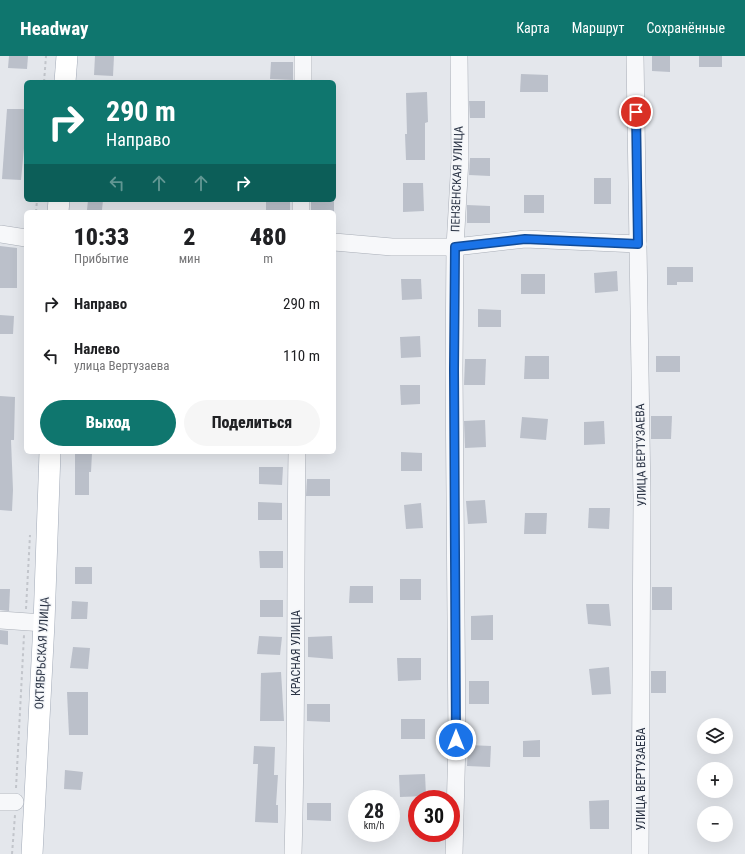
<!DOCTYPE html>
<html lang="ru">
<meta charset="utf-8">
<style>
:root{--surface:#fff;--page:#f6f6f6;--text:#202124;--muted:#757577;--accent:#0f766e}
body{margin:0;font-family:"Roboto Condensed",sans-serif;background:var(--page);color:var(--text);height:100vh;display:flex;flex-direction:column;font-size:15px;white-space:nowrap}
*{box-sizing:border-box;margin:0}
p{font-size:13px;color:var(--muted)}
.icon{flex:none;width:22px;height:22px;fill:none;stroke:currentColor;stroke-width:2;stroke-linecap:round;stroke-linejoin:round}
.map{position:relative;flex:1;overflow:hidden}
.side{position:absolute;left:24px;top:154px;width:312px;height:244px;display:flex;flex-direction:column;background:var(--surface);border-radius:6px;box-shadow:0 4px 16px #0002}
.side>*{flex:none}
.banner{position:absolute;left:24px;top:24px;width:312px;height:122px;border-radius:6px;box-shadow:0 4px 16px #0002;background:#0f766e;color:#fff;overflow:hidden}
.controls{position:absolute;left:697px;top:662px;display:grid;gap:8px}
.controls a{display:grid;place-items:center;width:36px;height:36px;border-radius:50%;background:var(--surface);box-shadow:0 4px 16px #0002;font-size:20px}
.speed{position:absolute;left:348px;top:734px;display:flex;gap:8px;font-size:20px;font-weight:700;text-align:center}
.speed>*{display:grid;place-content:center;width:52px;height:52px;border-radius:50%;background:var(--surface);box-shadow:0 4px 16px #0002;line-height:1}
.speed small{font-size:10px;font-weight:400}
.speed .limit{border:6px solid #d22;background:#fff;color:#111}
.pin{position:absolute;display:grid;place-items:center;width:34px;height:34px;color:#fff;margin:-17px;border:2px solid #fff;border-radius:50%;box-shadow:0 1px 4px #0007}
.me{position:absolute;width:44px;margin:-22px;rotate:0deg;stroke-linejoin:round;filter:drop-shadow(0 0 3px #0008)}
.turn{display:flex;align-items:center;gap:14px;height:84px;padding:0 16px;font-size:18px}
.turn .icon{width:52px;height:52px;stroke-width:2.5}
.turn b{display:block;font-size:28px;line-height:34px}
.lanes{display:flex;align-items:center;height:38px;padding:0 16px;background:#0003;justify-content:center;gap:20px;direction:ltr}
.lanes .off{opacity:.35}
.eta{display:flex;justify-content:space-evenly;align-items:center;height:68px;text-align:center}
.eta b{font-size:24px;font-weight:800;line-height:28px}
.button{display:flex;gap:8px;margin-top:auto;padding:8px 16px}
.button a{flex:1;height:46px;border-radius:24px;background:var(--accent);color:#fff;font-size:16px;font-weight:800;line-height:46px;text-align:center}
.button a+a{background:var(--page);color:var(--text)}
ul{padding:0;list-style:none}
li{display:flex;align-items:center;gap:12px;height:52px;padding:0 16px}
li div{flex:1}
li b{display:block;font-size:15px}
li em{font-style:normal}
header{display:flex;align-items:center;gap:24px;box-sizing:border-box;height:56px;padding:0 20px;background:var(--accent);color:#fff}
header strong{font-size:19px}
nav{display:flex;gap:22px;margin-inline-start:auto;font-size:14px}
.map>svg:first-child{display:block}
.building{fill:#bbc0ca}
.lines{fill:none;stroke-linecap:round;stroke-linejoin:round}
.minor-casing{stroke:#a9aeb7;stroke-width:18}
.major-casing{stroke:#a3abb8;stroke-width:22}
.path{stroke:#c2c5cb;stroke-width:2;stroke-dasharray:3 3;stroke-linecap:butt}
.minor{stroke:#f7f8fa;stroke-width:17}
.major{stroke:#fff;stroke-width:21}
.route-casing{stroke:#114b97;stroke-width:10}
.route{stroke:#1a73e8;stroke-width:7}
.labels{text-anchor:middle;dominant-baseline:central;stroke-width:3;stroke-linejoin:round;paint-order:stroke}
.street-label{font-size:12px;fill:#2b3445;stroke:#f4f6f9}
</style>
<header>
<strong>Headway</strong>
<nav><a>Карта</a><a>Маршрут</a><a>Сохранённые</a></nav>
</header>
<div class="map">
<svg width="745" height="798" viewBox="0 0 745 798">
<rect width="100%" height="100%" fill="#e4e7ec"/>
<!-- building -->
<g class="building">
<polygon points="9,0 28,0 27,13 8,12"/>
<polygon points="95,0 114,0 113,20 94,19"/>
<polygon points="652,0 670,0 670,16 652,15"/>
<rect x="699" y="0" width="23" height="11"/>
<polygon points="271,6 293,6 293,24 270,23"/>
<polygon points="521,18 548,19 548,36 520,36"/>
<polygon points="427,36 428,66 425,67 425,104 406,104 405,78 407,78 406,37"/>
<polygon points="469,45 485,45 485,62 470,62"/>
<polygon points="7,53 26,53 26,71 21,124 2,123"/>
<polygon points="470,102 490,102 490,120 469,119"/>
<rect x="594" y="122" width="17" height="26"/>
<polygon points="403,127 423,127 424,155 403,156"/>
<rect x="524" y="139" width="20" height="18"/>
<polygon points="88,144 103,144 102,154 87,154"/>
<rect x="266" y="144" width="24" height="12"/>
<rect x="311" y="144" width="23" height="12"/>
<polygon points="467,149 490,150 490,167 467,167"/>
<polygon points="0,190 17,192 17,232 0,232"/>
<polygon points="667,211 693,211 693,226 677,226 677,229 667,229"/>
<polygon points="617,215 618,235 595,237 594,217"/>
<rect x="521" y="218" width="24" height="20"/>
<polygon points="401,223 421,223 422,243 402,244"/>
<polygon points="478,253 501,254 501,271 478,271"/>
<polygon points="0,259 14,260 13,278 0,278"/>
<polygon points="420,280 421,301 401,302 400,281"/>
<polygon points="525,300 549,300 549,323 524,323"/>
<rect x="656" y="300" width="24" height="16"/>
<polygon points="465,303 486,303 485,329 464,329"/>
<polygon points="400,329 420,329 420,348 401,349"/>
<polygon points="0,340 15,341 14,384 11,384 13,434 12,455 0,454"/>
<polygon points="651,360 672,360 671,383 651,383"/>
<polygon points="522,361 548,363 546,384 520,382"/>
<polygon points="485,364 486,391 465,392 464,365"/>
<polygon points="604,365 605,388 584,389 584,366"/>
<polygon points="401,396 422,397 422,415 401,415"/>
<polygon points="75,397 92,397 91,416 89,416 89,439 75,439"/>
<polygon points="259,411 283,411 282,429 259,428"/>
<polygon points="307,423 330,423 330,440 306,440"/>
<polygon points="485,444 487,467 468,468 466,445"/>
<polygon points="258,446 282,447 282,464 258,464"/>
<polygon points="421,447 423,472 406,473 404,449"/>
<polygon points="589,452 610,452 609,473 588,472"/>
<polygon points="525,457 547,457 546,478 524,478"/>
<polygon points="259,495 283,495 283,512 260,512"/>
<rect x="75" y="511" width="17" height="17"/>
<rect x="400" y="523" width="21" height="21"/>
<polygon points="350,530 373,530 373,547 349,547"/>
<rect x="652" y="531" width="20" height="23"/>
<polygon points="0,533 10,533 9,555 0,554"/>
<rect x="260" y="544" width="23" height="17"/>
<polygon points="72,545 88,546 87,563 71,563"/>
<polygon points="586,548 609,548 611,570 588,568"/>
<polygon points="493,559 493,584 471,584 471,560"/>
<polygon points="0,574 8,575 8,589 0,588"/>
<polygon points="259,580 282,581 280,599 257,598"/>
<polygon points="332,580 333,603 308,601 308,581"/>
<polygon points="73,591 90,592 88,613 70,612"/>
<polygon points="397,602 421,602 421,624 398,625"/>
<polygon points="609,611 611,638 592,639 589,613"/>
<rect x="651" y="615" width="15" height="22"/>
<polygon points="281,616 284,665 260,665 261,617"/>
<rect x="469" y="625" width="20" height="23"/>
<polygon points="67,636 88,636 88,679 69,679"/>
<polygon points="307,648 330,648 330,666 307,665"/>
<rect x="401" y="663" width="24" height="20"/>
<polygon points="540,684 540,701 523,701 523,685"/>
<polygon points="468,689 491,690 490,711 467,710"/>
<polygon points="254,690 275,691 274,719 278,719 276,749 278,749 278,767 255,766 258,708 253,708"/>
<polygon points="65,714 83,716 81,734 64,733"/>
<polygon points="425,718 426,740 400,741 399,719"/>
<polygon points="609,744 609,773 590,773 589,745"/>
<polygon points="307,747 331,747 331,765 307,764"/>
</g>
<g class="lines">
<defs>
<g id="minor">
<polyline points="635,0 642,442 640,798"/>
<polyline points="303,26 303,0"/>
<polyline points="301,156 301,144"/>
<polyline points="0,178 26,182"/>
<polyline points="334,186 392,191 455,191 525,183 638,188"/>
<polyline points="0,564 44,567"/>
<polyline points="0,746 15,746"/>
<path d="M 293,798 C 297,664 295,530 297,396"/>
<polyline points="454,798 457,684 454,315 455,191 460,103 459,0"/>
</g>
<g id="major">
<polyline points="65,26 67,0"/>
<polyline points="58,156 59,144"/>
<polyline points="32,798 44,567 50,396"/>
</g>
</defs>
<!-- minor casing -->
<use href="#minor" class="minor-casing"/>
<!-- major casing -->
<use href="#major" class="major-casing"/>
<!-- path -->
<g class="path">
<polyline points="44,26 46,0"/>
<polyline points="36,156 37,144"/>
<polyline points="26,553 30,479"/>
<polyline points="16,732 24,579"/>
<polyline points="12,798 15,759"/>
</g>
<!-- minor -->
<use href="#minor" class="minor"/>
<!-- major -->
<use href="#major" class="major"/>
</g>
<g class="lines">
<defs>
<polyline id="route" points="456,684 454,314 455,191 525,183 638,188 636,56"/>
</defs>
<!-- route casing -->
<use href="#route" class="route-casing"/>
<!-- route -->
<use href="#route" class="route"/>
</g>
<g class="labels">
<!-- street labels -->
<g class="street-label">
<text transform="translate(457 123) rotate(-88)">ПЕНЗЕНСКАЯ УЛИЦА</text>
<text transform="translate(641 399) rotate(-91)">УЛИЦА ВЕРТУЗАЕВА</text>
<text transform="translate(42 597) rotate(-87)">ОКТЯБРЬСКАЯ УЛИЦА</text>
<text transform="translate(296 597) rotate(-90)">КРАСНАЯ УЛИЦА</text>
<text transform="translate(641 723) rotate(-90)">УЛИЦА ВЕРТУЗАЕВА</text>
</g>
</g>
</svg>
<div class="controls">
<a><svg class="icon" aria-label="layers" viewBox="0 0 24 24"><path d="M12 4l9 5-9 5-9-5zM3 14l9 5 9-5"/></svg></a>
<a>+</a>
<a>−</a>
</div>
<div class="speed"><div>28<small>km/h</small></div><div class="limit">30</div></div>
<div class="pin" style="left:636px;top:56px;background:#d93025"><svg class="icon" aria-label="arrive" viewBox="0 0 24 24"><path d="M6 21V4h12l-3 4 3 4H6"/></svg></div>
<svg class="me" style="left:456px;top:684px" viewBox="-20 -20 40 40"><circle r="17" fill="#1a73e8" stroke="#fff" stroke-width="3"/><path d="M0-11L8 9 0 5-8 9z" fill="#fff"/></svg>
<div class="banner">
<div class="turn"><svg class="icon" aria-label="right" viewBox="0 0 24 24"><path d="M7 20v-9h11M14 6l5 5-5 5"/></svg><div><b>290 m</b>Направо</div></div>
<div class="lanes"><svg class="icon off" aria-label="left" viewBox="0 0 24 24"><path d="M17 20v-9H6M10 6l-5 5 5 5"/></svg><svg class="icon off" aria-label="ahead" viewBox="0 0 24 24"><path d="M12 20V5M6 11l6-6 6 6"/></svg><svg class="icon off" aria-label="ahead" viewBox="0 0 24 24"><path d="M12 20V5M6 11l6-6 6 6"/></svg><svg class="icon" aria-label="right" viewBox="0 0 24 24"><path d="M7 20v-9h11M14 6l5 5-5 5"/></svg></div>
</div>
<section class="side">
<div class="eta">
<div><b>10:33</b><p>Прибытие</p></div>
<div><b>2</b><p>мин</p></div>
<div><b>480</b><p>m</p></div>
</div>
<ul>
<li><svg class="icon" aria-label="right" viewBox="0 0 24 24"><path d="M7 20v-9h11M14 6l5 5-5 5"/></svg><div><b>Направо</b></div><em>290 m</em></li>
<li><svg class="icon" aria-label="left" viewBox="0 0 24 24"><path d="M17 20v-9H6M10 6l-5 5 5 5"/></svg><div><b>Налево</b><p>улица Вертузаева</p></div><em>110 m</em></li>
</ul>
<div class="button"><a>Выход</a><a>Поделиться</a></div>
</section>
</div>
